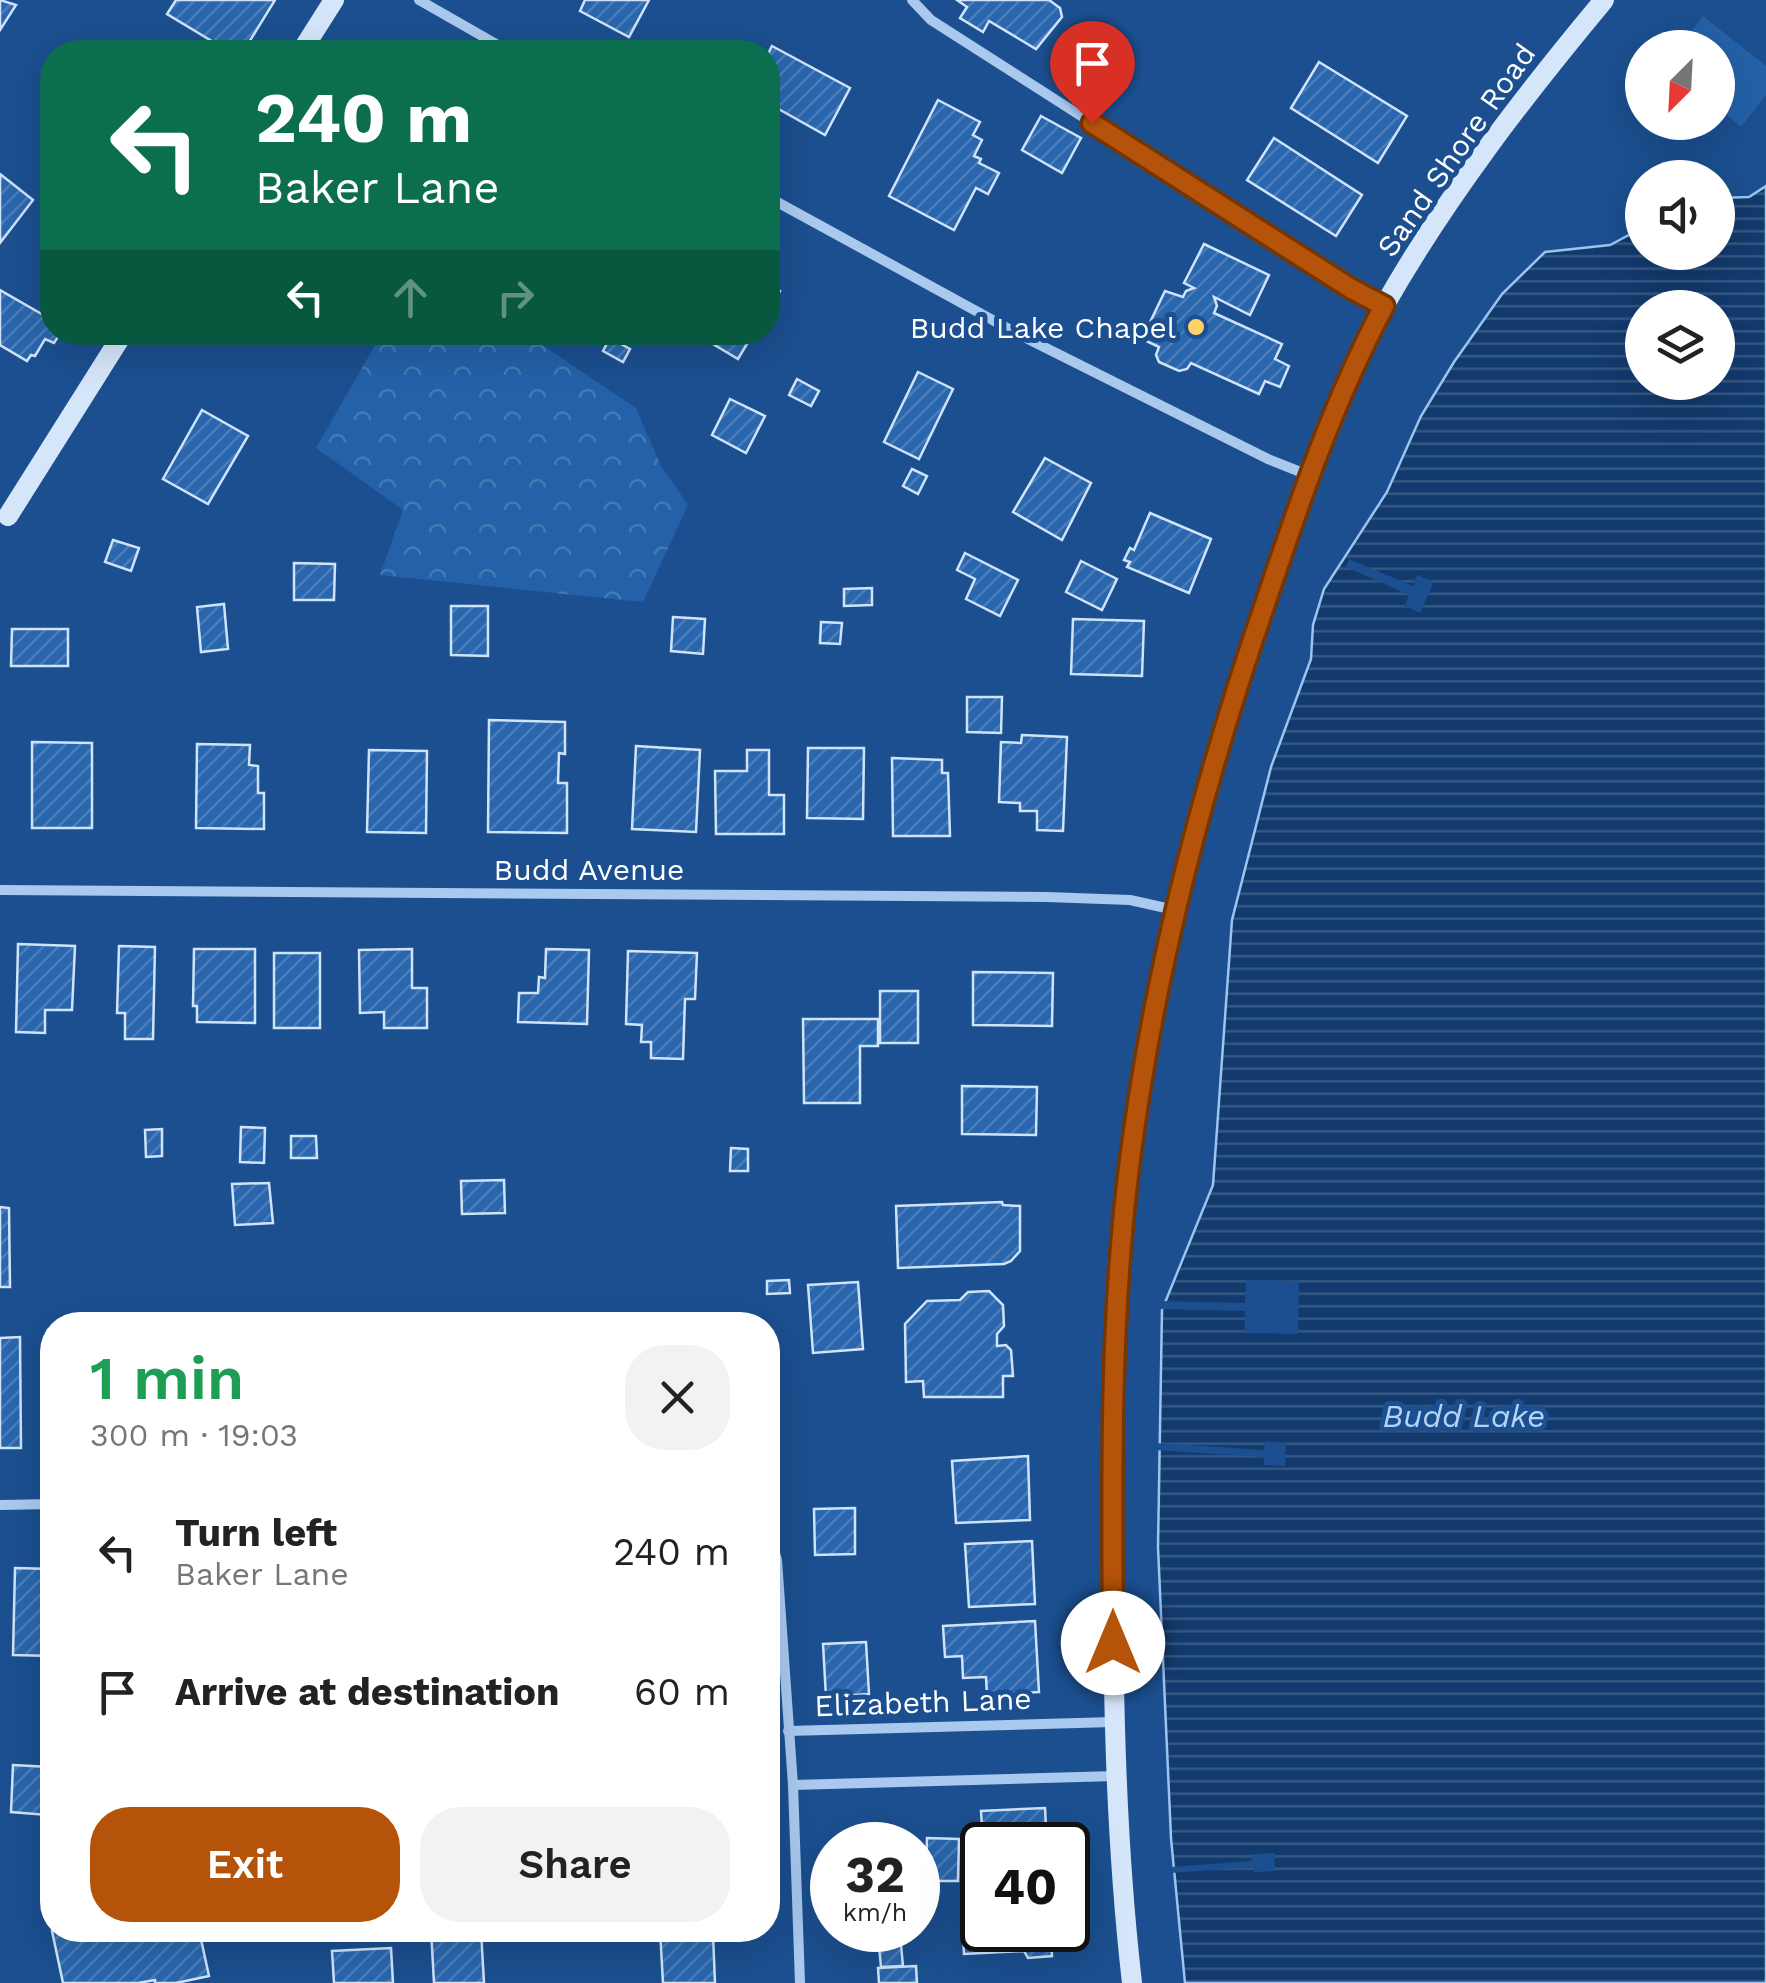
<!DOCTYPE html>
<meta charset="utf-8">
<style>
:root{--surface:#fff;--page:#f2f2f2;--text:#222;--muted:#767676;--accent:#b45309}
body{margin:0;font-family:"Work Sans",sans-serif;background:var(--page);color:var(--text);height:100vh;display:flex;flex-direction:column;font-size:38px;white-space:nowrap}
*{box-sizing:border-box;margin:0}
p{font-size:32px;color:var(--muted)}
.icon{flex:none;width:55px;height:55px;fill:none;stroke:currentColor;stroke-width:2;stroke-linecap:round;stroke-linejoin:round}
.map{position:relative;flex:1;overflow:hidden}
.drawer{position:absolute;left:40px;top:1312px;width:740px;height:630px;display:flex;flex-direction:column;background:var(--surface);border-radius:40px;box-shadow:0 10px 40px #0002}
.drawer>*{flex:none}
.hud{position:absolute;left:40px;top:40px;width:740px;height:305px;border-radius:40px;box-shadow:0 10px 40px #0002;background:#0b6e4f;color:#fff;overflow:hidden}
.needle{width:65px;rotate:204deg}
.tools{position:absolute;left:1625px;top:30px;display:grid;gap:20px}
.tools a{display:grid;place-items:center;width:110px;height:110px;border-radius:50%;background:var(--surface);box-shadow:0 10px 40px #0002;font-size:50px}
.speed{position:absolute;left:810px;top:1822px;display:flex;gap:20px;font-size:50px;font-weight:700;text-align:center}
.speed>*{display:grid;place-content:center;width:130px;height:130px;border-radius:50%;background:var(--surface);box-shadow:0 10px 40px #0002;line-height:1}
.speed small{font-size:25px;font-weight:400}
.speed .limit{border:5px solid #111;border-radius:15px;background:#fff;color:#111}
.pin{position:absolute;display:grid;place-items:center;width:85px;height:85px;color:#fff;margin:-102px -42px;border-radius:50% 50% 50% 0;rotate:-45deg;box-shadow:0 0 10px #0007}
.pin .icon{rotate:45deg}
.me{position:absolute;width:110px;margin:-55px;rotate:0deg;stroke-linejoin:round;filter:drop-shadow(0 0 8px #0008)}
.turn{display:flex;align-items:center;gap:35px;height:210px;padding:0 50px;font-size:45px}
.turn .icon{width:130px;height:130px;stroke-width:2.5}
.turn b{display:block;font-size:70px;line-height:85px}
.lanes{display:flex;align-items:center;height:95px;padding:0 50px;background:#0003;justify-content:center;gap:50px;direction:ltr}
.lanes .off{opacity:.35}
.round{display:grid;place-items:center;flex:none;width:105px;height:105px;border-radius:40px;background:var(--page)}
.head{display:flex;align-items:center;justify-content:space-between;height:170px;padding:0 50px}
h1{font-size:60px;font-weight:600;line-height:75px;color:#1e9e55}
.action{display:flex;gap:20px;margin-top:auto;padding:20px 50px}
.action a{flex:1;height:115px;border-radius:40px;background:var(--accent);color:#fff;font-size:40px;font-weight:600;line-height:115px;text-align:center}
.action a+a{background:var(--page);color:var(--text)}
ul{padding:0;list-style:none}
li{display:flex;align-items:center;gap:30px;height:140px;padding:0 50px}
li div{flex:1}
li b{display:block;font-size:38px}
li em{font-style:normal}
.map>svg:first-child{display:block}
.green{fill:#2461a8}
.forest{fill:url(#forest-crowns)}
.water{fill:url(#water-rules);stroke:#9cc4f0;stroke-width:2.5;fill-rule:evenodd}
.pier{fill:#1b4f8f}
.building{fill:url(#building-hatch);stroke:#cfe3fa;stroke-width:2.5}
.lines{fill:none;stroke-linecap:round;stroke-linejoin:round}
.street{stroke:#a9c9ee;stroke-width:10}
.secondary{stroke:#d6e6fa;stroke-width:20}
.route-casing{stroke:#753606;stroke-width:25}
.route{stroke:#b45309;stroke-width:18}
.poi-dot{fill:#ffd166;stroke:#1b4f8f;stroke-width:4}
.labels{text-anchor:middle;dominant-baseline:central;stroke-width:10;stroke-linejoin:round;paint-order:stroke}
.street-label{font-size:30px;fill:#fff;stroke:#1b4f8f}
.poi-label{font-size:30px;fill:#fff;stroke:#1b4f8f;text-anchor:end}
.water-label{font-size:32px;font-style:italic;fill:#b5d3f5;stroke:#1b4f8f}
</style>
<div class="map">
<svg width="1766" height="1983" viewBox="0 0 1766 1983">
<defs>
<pattern id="forest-crowns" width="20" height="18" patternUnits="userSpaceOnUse" patternTransform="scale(2.5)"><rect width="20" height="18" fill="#2461a8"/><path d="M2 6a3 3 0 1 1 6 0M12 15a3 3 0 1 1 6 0" fill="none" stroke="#4579b5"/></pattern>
<pattern id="water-rules" width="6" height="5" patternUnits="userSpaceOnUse" patternTransform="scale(2.5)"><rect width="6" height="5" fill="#123a6d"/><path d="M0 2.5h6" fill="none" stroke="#365883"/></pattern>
<pattern id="building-hatch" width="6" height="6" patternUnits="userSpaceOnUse" patternTransform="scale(2.5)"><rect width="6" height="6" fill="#2a66ad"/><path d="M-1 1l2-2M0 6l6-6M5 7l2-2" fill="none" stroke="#4a7db9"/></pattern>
</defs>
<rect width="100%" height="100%" fill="#1b4f8f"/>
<!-- green -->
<polygon class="green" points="1703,16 1766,66 1766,95 1741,127 1718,108 1718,48 1679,47"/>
<!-- forest -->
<polygon class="forest" points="382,333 524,333 636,408 660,464 688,505 643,602 380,575 403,510 316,448"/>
<!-- water -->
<path class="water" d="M 1766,186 L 1766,1983 L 1185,1983 L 1171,1838 L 1158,1547 L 1162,1310 L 1213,1185 L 1232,920 L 1271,767 L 1311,659 L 1313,625 L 1324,589 L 1387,492 L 1421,416 L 1454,362 L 1502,294 L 1545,252 L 1610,245 L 1642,228 L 1642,252 L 1718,252 L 1718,198 L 1749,197 ZM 1642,308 L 1718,308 L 1718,382 L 1642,382 Z"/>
<!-- pier -->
<g class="pier">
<polygon points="1349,559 1413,586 1417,575 1434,582 1420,613 1405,606 1409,595 1346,567"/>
<polygon points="1246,1280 1299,1281 1298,1334 1245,1333 1245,1311 1157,1309 1160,1301 1245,1303"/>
<polygon points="1265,1441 1286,1443 1285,1466 1264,1465 1264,1457 1154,1450 1155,1443 1264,1450"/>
<polygon points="1274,1853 1275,1871 1254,1872 1253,1867 1171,1873 1171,1867 1252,1861 1252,1854"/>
</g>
<!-- building -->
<g class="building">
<polygon points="0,0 16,5 0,30"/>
<polygon points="176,0 275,0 243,52 230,52 167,14"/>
<polygon points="585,0 649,0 629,37 580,11"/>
<polygon points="957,0 1049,0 1060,8 1062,17 1036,49 989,21 983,32 960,18 967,7"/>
<polygon points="772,46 850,88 825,135 768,103 768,54"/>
<polygon points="1319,62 1407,116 1378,163 1291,108"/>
<polygon points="938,100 980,122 973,135 982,140 974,156 981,159 979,163 999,173 988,194 976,188 954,230 889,196"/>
<polygon points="1041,116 1081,138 1062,173 1022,150"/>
<polygon points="1274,138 1362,195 1336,236 1247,180"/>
<polygon points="0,174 33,200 0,243"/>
<polygon points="1204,244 1269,275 1250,315 1214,297 1217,306 1214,313 1282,344 1275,359 1289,366 1280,387 1265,381 1259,394 1191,363 1187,369 1179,371 1159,362 1156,355 1159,347 1142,339 1165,291 1183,297 1186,291 1194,288 1184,283"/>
<polygon points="768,284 780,291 768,311"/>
<polygon points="0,290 52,320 52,332 61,332 54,343 45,339 35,356 31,355 27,361 0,345"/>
<polygon points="693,332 754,332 738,359"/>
<polygon points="610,338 630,349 623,362 603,351"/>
<polygon points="918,372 953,389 919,459 884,442"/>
<polygon points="797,379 819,391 811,406 789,395"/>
<polygon points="730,399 765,416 746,453 712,435"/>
<polygon points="202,410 248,436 208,504 163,479"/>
<polygon points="1045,458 1091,483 1062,540 1013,512"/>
<polygon points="912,469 927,476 918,494 903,486"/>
<polygon points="1150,513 1211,539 1189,593 1127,567 1130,562 1124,560 1130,548 1134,550"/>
<polygon points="113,540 139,548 131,571 105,562"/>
<polygon points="965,553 1018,580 1000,616 966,599 975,579 957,570"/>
<polygon points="1081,561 1117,579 1102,610 1066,592"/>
<polygon points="294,563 335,564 334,600 294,600"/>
<polygon points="872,588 872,605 844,606 844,589"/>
<polygon points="224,604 228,649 201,652 197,607"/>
<polygon points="451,606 488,606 488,656 451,655"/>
<polygon points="673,617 705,619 703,654 671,651"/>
<polygon points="1073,619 1144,621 1142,676 1071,674"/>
<polygon points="821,622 842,623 840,644 820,643"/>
<polygon points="12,629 68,629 68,666 11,666"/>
<polygon points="967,697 1002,697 1001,733 967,732"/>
<polygon points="489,720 565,722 565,754 559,753 558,783 567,783 567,833 488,832"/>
<polygon points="1022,735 1067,737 1063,831 1037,830 1037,811 1020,811 1020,803 999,802 1001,742 1021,743"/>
<polygon points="32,742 92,743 92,828 32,828"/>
<polygon points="197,744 250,745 249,765 258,766 258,793 264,793 264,829 196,828"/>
<polygon points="636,746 700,750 696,832 632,829"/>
<polygon points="808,748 864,748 863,819 807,818"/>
<polygon points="369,750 427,751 426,833 367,832"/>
<polygon points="747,750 769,750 769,795 784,795 784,834 716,834 715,771 747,771"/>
<polygon points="892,758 942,760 942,773 948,773 950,836 893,836"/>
<polygon points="18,944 75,946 72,1010 45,1010 45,1033 16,1032"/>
<polygon points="119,946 155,947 153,1039 125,1039 125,1013 117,1013"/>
<polygon points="194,949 255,949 255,1023 197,1022 197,1006 193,1006"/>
<polygon points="412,949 412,988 427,988 427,1028 384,1028 384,1012 360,1013 359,950"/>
<polygon points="546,949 589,950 587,1024 518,1022 519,993 538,993 539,977 545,978"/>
<polygon points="628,951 697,953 695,999 685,999 683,1059 651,1058 651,1042 641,1042 642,1025 626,1024"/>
<rect x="274" y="953" width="46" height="75"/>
<polygon points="973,972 1053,973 1052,1026 973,1025"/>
<rect x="880" y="991" width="38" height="52"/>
<polygon points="803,1019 878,1019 878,1046 860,1046 860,1103 804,1103"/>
<polygon points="962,1086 1037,1087 1036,1135 962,1134"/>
<polygon points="241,1127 265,1128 264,1163 240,1162"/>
<polygon points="162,1129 162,1156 146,1157 145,1130"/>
<polygon points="291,1136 316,1136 317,1158 291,1158"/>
<polygon points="731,1148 748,1149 748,1171 730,1171"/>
<polygon points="504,1180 505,1213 462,1214 461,1181"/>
<polygon points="269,1183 273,1223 235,1225 232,1184"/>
<polygon points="1002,1202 1003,1205 1020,1206 1020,1251 1011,1261 1004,1264 898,1268 896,1206"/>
<polygon points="0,1207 9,1208 10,1287 0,1287"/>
<polygon points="789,1280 790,1293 767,1294 767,1281"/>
<polygon points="858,1282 863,1349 813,1353 808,1285"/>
<polygon points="989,1291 1003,1305 1004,1326 997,1334 997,1346 1006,1345 1011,1350 1013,1376 1003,1376 1003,1397 924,1397 923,1381 906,1382 905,1324 927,1301 960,1300 968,1292"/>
<rect x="48" y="1330" width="4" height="34"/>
<polygon points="20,1337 21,1448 0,1448 0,1338"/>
<polygon points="1028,1456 1030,1520 956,1523 952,1461"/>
<polygon points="855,1508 855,1554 815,1555 814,1509"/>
<polygon points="1032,1541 1035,1604 969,1607 965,1544"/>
<polygon points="15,1568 52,1569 52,1656 13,1655"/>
<polygon points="1035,1621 1039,1692 987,1695 986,1677 963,1678 962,1656 945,1657 943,1626"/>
<polygon points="866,1642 869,1694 826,1697 823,1644"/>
<polygon points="13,1765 49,1767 47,1815 11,1812"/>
<polygon points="1045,1808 1047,1845 982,1845 982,1874 969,1875 968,1837 974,1837 973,1828 982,1827 981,1811"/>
<polygon points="927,1838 959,1839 958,1881 926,1881"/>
<polygon points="979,1896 982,1896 982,1930 1050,1930 1052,1956 1028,1958 1024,1951 964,1954 963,1935 981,1934"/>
<polygon points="104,1930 105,1934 124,1930 199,1930 209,1976 176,1983 155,1983 155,1980 138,1983 63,1983 52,1931"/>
<polygon points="431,1930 481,1930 484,1983 434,1983"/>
<polygon points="660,1930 706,1930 707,1934 713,1934 715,1983 663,1983"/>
<polygon points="901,1945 903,1966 881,1967 879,1946"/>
<polygon points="391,1948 393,1983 334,1983 332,1951"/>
<polygon points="916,1966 917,1983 879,1983 878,1968"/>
</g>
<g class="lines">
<!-- street -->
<g class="street">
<polyline points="419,0 510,52"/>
<polyline points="912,0 931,20 1350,288 1384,306"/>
<polyline points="768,197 1020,335 1268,459 1308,475"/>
<polyline points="0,890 1047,897 1130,900 1175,910"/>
<polyline points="0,1505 52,1504"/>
<polyline points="768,1530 777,1560 793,1785 800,1983"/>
<polyline points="788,1731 1113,1722"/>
<polyline points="793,1785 1116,1776"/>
</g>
<!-- secondary -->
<g class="secondary">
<polyline points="301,52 334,0"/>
<polyline points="8,516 124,332"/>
<path d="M 1132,1983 C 1116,1843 1113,1703 1113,1562 C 1112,1426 1113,1287 1131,1152 C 1155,964 1204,780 1266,601 C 1299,501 1332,400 1383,308 C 1445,198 1524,96 1604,0"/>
</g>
</g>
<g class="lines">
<defs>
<path id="route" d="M 1092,123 L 1350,288 L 1384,306 C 1334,400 1300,500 1266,601 C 1204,780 1156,963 1131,1152 C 1109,1314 1112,1480 1113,1643"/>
</defs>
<!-- route casing -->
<use href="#route" class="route-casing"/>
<!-- route -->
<use href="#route" class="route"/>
</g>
<!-- markers -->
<circle class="poi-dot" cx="1196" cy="327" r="10"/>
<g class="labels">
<!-- street labels -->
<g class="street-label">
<text transform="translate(1456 150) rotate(-55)">Sand Shore Road</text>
<text x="589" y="869">Budd Avenue</text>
<text transform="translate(923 1702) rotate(-2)">Elizabeth Lane</text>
</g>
<!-- poi labels -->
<g class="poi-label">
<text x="1176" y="327">Budd Lake Chapel</text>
</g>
<!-- water labels -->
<g class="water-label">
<text x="1464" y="1416">Budd Lake</text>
</g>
</g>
</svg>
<div class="tools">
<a><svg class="needle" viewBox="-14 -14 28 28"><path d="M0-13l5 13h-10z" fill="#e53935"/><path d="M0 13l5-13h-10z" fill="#767676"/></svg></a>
<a><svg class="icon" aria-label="sound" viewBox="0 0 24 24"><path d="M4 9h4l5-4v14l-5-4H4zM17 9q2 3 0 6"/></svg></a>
<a><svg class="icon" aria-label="layers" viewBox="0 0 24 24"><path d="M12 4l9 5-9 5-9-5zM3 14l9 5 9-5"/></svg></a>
</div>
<div class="speed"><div>32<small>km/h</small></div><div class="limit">40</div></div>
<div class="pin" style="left:1092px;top:123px;background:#d93025"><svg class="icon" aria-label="arrive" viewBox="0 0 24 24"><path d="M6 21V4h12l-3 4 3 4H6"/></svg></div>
<svg class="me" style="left:1113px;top:1643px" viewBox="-20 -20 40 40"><circle r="19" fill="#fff"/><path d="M0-13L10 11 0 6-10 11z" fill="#b45309"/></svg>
<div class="hud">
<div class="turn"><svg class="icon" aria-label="left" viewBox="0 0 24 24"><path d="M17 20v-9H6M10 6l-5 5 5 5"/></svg><div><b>240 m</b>Baker Lane</div></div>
<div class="lanes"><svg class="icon" aria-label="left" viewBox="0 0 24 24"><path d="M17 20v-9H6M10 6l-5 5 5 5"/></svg><svg class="icon off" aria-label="ahead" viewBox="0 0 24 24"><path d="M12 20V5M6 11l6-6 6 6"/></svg><svg class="icon off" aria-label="right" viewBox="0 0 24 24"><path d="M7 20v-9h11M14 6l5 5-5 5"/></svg></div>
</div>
<section class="drawer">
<div class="head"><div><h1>1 min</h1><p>300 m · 19:03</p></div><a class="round"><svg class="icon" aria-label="close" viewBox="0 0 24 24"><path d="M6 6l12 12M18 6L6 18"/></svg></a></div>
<ul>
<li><svg class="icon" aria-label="left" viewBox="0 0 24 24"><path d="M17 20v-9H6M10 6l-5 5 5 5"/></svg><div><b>Turn left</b><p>Baker Lane</p></div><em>240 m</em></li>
<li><svg class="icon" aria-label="arrive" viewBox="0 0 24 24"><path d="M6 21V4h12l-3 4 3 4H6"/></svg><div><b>Arrive at destination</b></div><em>60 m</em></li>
</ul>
<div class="action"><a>Exit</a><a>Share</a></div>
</section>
</div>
